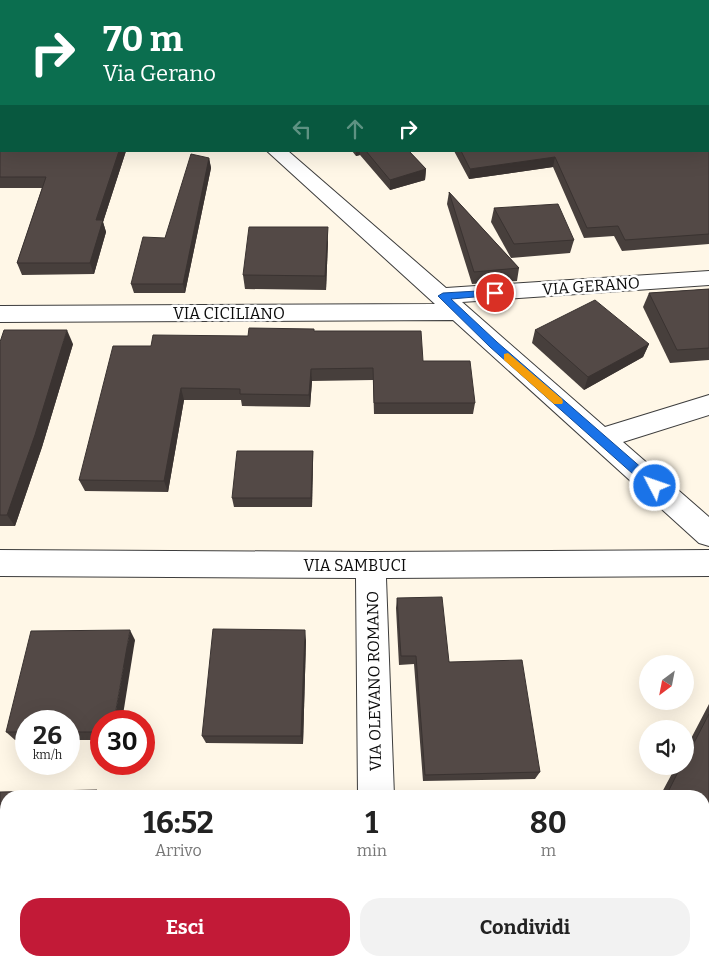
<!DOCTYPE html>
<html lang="it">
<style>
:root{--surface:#fff;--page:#f2f2f2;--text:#222;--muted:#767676;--accent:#c21a37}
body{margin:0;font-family:Bitter,serif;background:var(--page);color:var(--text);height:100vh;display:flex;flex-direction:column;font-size:19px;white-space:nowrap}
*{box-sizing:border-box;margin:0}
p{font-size:16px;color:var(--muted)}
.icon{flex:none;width:28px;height:28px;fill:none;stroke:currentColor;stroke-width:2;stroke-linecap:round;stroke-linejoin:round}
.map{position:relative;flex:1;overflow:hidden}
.sheet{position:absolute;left:0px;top:790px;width:710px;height:176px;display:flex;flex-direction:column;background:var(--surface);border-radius:20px 20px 0 0;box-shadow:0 5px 20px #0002}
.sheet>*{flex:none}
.hud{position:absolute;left:0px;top:0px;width:710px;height:152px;box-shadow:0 5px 20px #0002;background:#0b6e4f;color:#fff;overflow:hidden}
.needle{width:32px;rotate:212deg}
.fabs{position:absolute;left:639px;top:655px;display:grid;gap:10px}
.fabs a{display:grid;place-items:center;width:55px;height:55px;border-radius:50%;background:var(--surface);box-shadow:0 5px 20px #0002;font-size:25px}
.speed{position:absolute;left:15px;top:710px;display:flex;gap:10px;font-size:25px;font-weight:700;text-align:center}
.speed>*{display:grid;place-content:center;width:65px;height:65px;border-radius:50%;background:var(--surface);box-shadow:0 5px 20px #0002;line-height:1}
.speed small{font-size:12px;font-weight:400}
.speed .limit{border:8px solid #d22;background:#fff;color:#111}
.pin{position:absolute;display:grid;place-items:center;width:42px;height:42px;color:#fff;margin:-21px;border:2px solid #fff;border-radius:50%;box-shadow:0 1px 5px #0007}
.me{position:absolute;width:55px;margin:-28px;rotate:311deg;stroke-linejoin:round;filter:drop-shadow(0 0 4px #0008)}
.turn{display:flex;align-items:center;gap:18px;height:105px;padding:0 20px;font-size:22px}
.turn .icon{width:65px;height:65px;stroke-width:2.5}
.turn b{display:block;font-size:35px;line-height:42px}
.lanes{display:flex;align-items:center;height:48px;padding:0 20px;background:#0003;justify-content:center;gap:25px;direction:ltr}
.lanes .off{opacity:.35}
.eta{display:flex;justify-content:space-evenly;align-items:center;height:85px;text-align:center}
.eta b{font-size:30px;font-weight:700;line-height:35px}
.action{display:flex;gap:10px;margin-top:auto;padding:10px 20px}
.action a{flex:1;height:58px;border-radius:20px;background:var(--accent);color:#fff;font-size:20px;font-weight:700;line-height:58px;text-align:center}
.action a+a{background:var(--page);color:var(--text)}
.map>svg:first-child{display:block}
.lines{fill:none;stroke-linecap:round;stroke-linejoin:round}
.minor-casing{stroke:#3d3d3d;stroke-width:2}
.minor{fill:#fff;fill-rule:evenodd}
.wall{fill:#473f3c}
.shaded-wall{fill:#3a3331}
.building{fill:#534946;stroke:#3a3331}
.route{fill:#1a73e8;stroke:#114b97}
.slow{fill:#f59e0b}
.labels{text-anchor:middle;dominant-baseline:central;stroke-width:5;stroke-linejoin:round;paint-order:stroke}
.street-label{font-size:16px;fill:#0a0a0a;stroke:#fff}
</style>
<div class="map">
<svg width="709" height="966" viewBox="0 0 709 966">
<rect width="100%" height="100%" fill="#fff7e7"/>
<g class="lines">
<defs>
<g id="minor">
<polygon points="100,0 116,0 117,1 101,1"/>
<polygon points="267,151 288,151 446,288 709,271 709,285 462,302 605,427 709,395 709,415 623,442 709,517 709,546 699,543 453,320 0,322 0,306 435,304"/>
<polygon points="0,550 371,552 709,550 709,576 386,578 394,796 358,796 356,578 0,576"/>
<rect x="360" y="960" width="40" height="6"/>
</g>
</defs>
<!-- minor casing -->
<use href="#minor" class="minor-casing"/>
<!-- minor -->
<use href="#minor" class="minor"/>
</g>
<!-- wall -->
<g class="wall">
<polygon points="709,0 709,244 622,251 614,236 584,238 553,167 469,179 454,151 709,151"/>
<polygon points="0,39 1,151 126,151 103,222 106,232 94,274 22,275 17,263 42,188 0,188"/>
<polygon points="352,151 409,151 426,169 425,180 390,190 360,155 356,156"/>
<polygon points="209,158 211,168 185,293 134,293 131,284 165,238"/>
<polygon points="449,192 519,268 517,281 472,284 447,204"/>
<polygon points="494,208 574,240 570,253 511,258 491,222"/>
<polygon points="328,241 326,290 245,289 243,275"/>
<polygon points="709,289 709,360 670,363 643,307 649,293"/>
<polygon points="535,330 649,344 643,357 584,390 532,343"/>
<polygon points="314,331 423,361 475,403 473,414 374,414 373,380 312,381 310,407 242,406 241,400 184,400 168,492 85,491 79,480 151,346 248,336"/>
<polygon points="0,342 73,344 42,447 15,526 0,526"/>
<polygon points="313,451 313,459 312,507 234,507 232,498"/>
<polygon points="397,598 540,772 535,779 423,781 414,664 399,665 396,608"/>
<polygon points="135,640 101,721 101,740 69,740 69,721 26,721 26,740 15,740 6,732"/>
<polygon points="306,640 303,744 206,743 202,736"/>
<polygon points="709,704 709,911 704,907 704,796 660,796 676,766 685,766 685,750"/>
<polygon points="581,960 631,960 639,966 578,966"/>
</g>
<!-- shaded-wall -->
<g class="shaded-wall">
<polygon points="119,151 126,151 103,222 106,232 94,274 90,263 96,220"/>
<polygon points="356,151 360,151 360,155 356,156"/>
<polygon points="555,157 553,167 469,179 470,169"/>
<polygon points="209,158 211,168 185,293 183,284"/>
<polygon points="426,169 425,180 390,190 390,180"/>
<polygon points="328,227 328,241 326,290 325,276"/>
<polygon points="67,330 73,344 42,447 15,526 7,515"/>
<polygon points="649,344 643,357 584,390 588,377"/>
<polygon points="311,369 312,381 310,407 309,395"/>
<polygon points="181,388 184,400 168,492 164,481"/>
<polygon points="313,451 313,459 312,507 311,498"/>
<polygon points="130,630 135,640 122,721 114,721"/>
<polygon points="305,630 306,640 303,744 301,736"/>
<polygon points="97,790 103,796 96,796"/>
<polygon points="68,960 78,960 77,966 67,966"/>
<rect x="291" y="960" width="2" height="6"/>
</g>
<!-- building -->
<g class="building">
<polygon points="43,0 81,0 82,1 44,1"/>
<polygon points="333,0 709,0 709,64 709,1 329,1"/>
<polygon points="0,39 1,39 1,151 119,151 96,220 103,220 90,263 17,263 46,177 0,177"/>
<polygon points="709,66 709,234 625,240 618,226 587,228 555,157 470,169 461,151 709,151"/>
<polygon points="366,151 409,151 426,169 390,180"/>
<polygon points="191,154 209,158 183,284 131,284 143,237 165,238"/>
<polygon points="449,192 519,268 474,272"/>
<polygon points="558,204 574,240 514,244 494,208"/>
<polygon points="249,227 328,227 325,276 243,275"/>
<polygon points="709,289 709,348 677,350 649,293"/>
<polygon points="595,300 649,344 588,377 535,330"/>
<polygon points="249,328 314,329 314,331 421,331 423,361 470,361 475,403 374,403 373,368 311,369 309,395 240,394 240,389 181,388 164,481 79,480 113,346 151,346 153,335 248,336"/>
<polygon points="4,330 67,330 35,435 7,515 0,515 0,342"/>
<polygon points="237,451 313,451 311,498 232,498"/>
<polygon points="442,597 449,662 522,660 540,772 425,775 416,656 401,656 397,598"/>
<polygon points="213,629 305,630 301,736 202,736"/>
<polygon points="130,630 114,721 101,721 101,732 69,732 69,721 26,721 26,732 6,732 31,631"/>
<polygon points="709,714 709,899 704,895 704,796 666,796 681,766 685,766 685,760"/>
<polygon points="97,790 96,796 6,796 6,960 68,960 67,966 0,966 0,792"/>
<rect x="185" y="960" width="106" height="6"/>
<polygon points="587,960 631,960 639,966 584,966"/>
</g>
<!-- route -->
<polygon class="route" points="495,290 499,293 498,295 451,299 497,342 659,483 660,486 659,490 651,490 490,347 438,296 443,293"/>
<!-- slow -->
<polygon class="slow" points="508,353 562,399 563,402 562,404 554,404 504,360 504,354"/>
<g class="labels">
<!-- street labels -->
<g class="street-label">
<text transform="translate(591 286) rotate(-4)">VIA GERANO</text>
<text x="229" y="313">VIA CICILIANO</text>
<text x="355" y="565">VIA SAMBUCI</text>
<text transform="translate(374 681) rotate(-91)">VIA OLEVANO ROMANO</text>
</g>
</g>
</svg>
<div class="fabs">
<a><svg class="needle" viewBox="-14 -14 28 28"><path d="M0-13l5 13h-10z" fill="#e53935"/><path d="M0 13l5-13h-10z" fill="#767676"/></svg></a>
<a><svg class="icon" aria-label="sound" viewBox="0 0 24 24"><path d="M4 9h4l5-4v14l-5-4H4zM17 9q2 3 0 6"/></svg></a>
</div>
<div class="speed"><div>26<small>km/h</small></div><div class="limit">30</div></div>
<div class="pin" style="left:495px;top:293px;background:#d93025"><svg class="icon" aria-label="arrive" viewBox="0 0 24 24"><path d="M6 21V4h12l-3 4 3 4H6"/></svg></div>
<svg class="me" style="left:655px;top:486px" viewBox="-20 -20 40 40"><circle r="17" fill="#1a73e8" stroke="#fff" stroke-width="3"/><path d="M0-11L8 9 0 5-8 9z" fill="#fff"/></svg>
<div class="hud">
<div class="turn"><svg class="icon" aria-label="right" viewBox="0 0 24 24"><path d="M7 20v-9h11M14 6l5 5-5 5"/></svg><div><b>70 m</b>Via Gerano</div></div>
<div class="lanes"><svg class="icon off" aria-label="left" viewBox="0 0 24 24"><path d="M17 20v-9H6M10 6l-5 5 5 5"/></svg><svg class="icon off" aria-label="ahead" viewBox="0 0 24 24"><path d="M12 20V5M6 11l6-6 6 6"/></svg><svg class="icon" aria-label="right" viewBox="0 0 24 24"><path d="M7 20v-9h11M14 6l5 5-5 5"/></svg></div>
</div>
<section class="sheet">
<div class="eta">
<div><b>16:52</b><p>Arrivo</p></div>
<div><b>1</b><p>min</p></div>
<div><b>80</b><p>m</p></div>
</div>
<div class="action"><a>Esci</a><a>Condividi</a></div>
</section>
</div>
